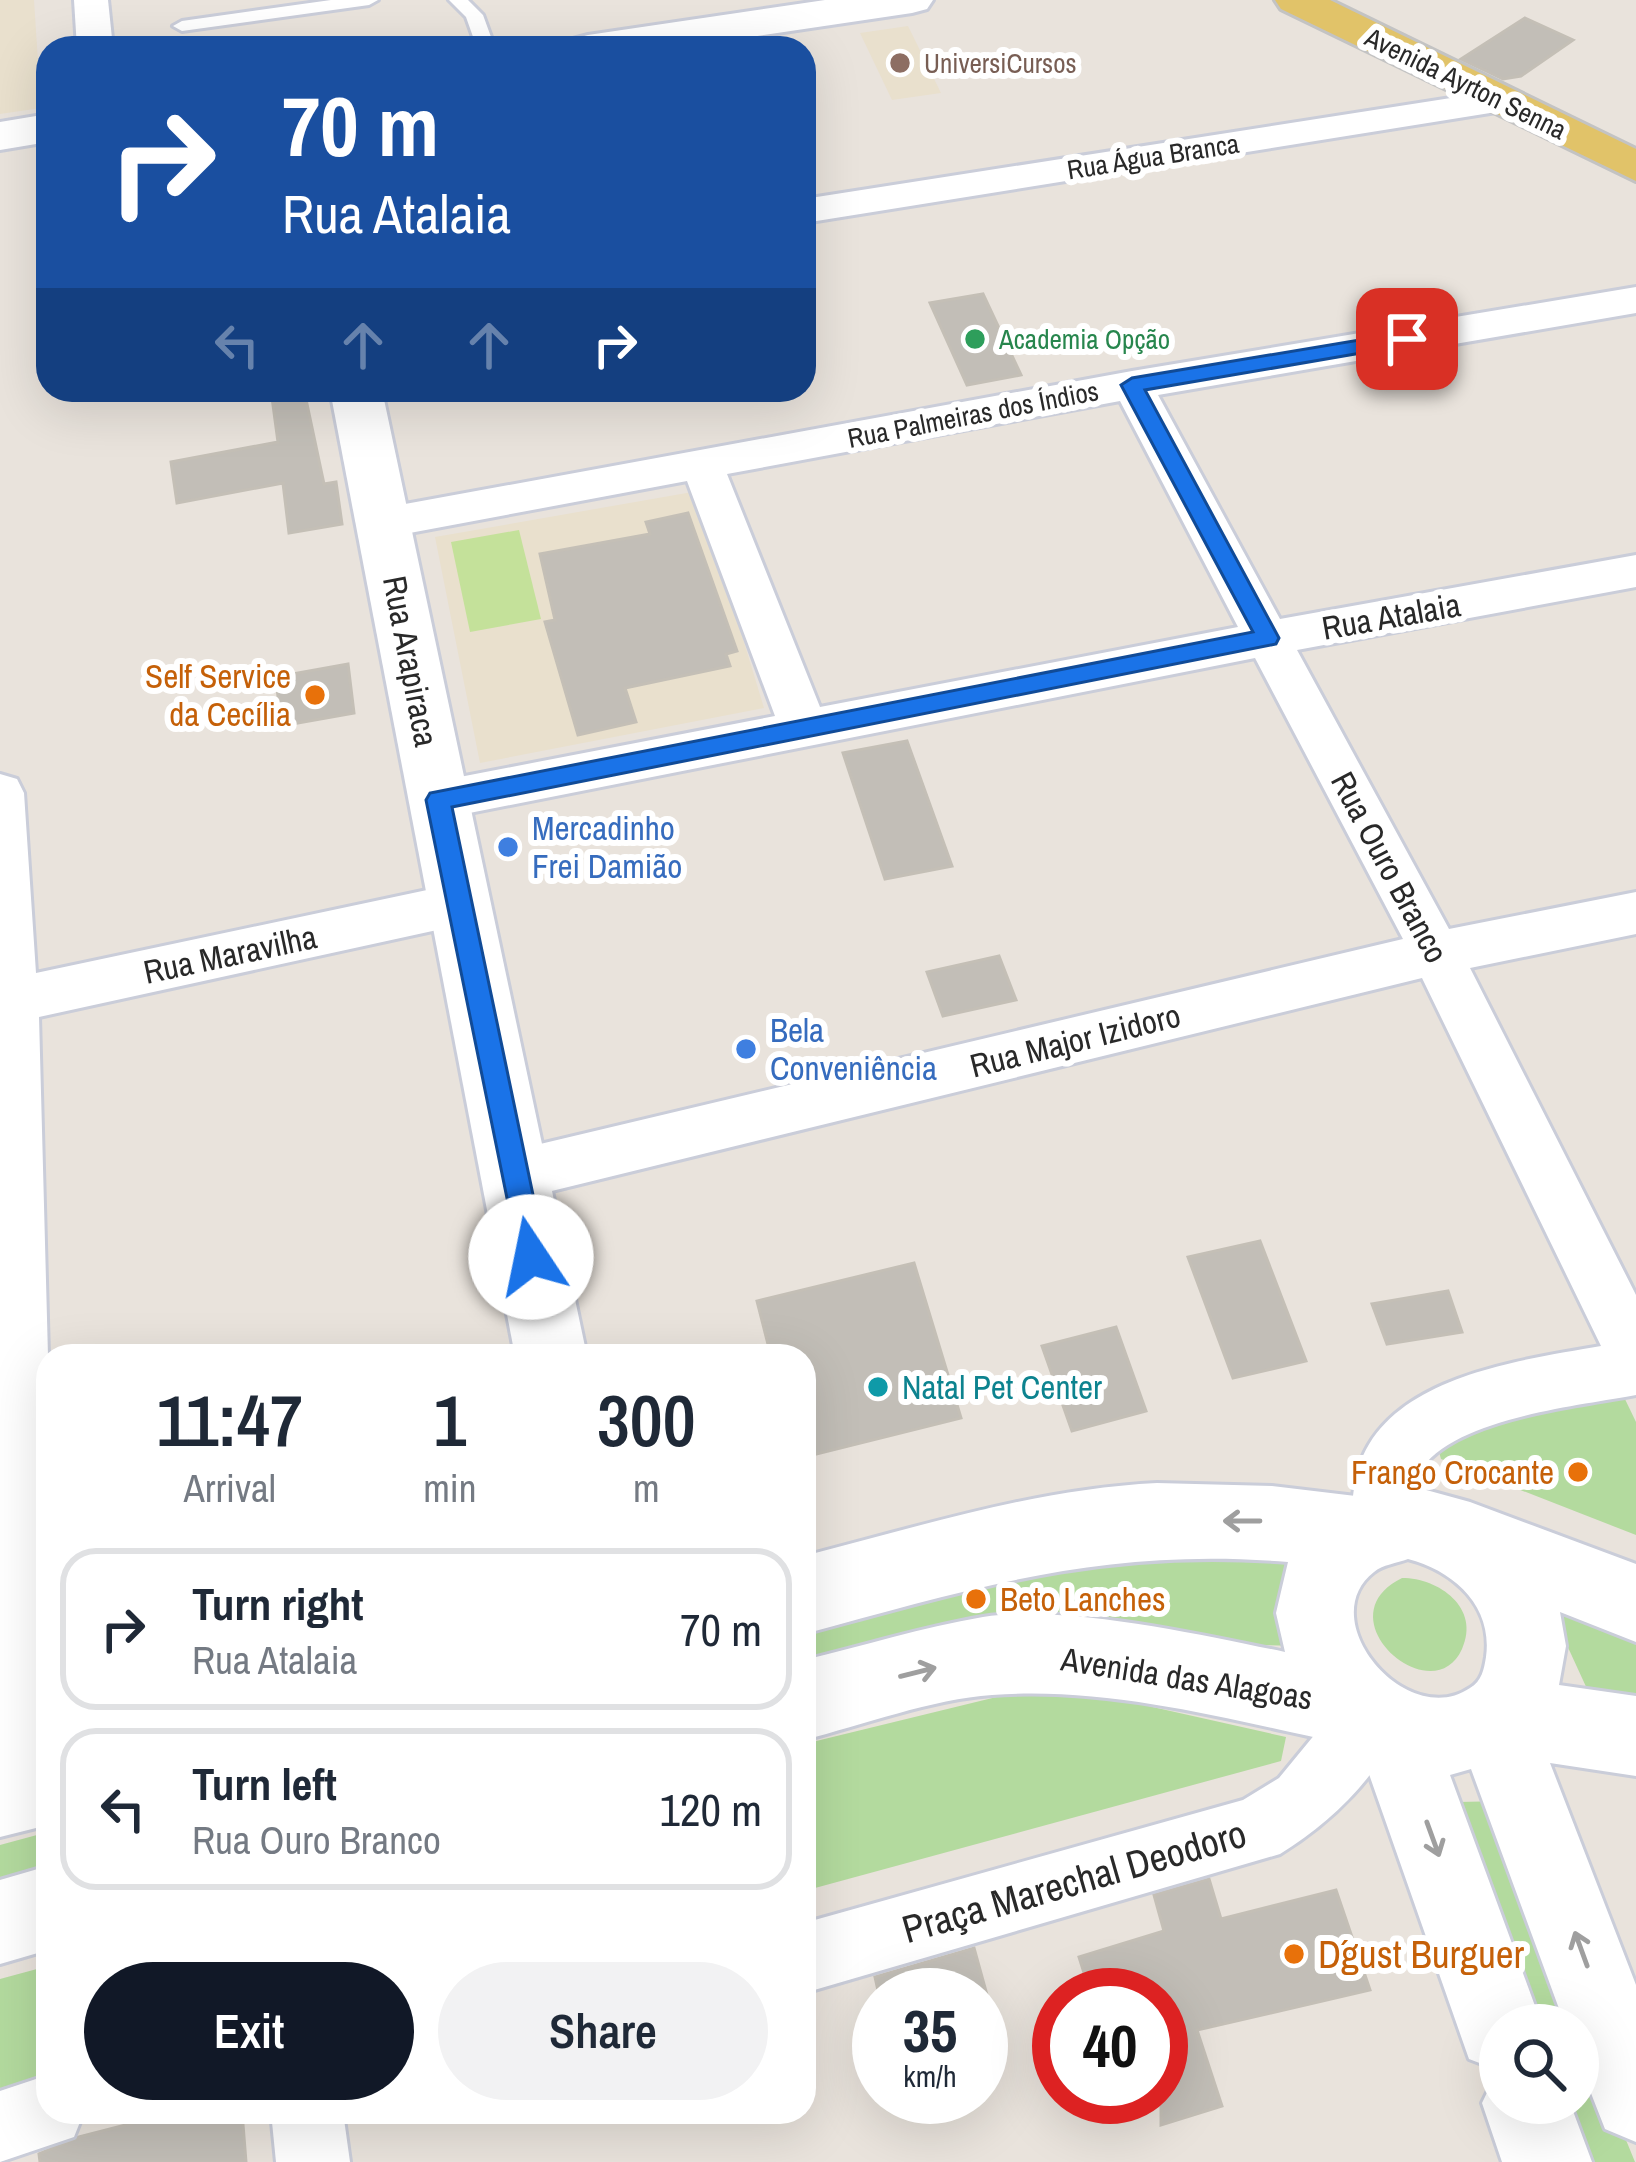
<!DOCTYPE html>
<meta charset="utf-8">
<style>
:root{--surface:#fff;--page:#f2f2f3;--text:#1f2937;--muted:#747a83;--line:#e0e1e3;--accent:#111827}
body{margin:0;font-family:"Archivo Narrow",sans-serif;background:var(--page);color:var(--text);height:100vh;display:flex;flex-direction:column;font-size:45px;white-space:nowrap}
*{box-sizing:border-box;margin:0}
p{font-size:39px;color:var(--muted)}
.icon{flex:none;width:66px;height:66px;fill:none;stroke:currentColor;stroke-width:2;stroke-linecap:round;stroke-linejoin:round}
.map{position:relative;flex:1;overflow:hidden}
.drawer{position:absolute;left:36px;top:1344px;width:780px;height:780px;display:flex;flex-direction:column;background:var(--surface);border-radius:36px;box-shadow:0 12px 48px #0002}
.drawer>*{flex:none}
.guide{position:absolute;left:36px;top:36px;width:780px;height:366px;border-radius:36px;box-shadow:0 12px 48px #0002;background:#1a4fa0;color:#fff;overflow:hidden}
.fabs{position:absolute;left:1479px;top:2004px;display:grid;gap:24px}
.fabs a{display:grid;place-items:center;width:120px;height:120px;border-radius:50%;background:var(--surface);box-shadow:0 12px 48px #0002;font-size:60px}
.speed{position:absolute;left:852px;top:1968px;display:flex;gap:24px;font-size:60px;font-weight:700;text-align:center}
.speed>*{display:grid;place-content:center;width:156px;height:156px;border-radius:50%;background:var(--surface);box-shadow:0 12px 48px #0002;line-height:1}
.speed small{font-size:30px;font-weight:400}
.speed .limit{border:18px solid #d22;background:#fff;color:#111}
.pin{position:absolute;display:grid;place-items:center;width:102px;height:102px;color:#fff;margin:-51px;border-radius:24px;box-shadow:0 6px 18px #0006}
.me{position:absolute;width:132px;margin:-66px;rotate:349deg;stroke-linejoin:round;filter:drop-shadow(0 0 9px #0008)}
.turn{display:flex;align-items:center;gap:42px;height:252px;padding:0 48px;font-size:54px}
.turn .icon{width:156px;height:156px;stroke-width:2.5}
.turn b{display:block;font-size:84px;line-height:102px}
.lanes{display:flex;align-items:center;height:114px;padding:0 48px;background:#0003;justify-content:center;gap:60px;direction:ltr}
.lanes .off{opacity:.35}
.eta{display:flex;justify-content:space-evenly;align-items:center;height:204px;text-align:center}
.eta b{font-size:72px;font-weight:600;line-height:84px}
.primary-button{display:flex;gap:24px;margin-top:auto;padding:24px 48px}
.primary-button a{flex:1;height:138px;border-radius:72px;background:var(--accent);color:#fff;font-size:48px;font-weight:600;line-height:138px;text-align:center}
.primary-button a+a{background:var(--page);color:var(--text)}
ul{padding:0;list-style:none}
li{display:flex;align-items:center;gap:36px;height:162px;margin:0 24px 18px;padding:0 24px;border:6px solid var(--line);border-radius:36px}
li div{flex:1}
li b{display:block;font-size:45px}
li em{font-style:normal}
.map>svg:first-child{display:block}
.education{fill:#e9e0cd}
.green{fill:#b3da9e}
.pitch{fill:#c4e19a}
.building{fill:#c2beb7;stroke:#c4bfb6;stroke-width:3}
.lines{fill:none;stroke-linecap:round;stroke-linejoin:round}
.service-casing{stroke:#cacdd9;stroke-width:6}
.minor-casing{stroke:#cacdd9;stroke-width:6}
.tertiary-casing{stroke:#cacdd9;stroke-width:6}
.secondary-casing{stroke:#cacdd9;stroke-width:6}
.primary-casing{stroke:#c3c3c3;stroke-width:6}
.service{fill:#fff;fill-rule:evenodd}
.minor{fill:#fff;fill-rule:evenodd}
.tertiary{fill:#fff;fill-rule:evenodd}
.secondary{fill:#fff;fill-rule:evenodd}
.primary{fill:#e1c369;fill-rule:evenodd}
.oneway{stroke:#9f9f9f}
.route{fill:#1a73e8;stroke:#114b97;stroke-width:3}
.education-dot{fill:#8d6e63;stroke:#fff;stroke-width:4.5}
.leisure-dot{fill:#2e9e5b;stroke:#fff;stroke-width:4.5}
.food-dot{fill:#e8710a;stroke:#fff;stroke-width:4.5}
.shop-dot{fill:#3f7fe0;stroke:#fff;stroke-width:4.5}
.culture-dot{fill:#0f9aa8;stroke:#fff;stroke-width:4.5}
.labels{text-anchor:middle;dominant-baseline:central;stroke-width:12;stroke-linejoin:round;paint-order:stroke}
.far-education-label{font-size:27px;fill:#785e54;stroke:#fff;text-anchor:start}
.far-street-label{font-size:27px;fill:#292929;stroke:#fff}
.far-leisure-label{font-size:27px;fill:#27864d;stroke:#fff;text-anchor:start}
.street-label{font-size:33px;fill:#292929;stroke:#fff}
.food-label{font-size:33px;fill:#c56008;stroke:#fff;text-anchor:end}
.shop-label{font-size:33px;fill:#366cbe;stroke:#fff;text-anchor:start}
.culture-label{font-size:33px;fill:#0d838f;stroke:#fff;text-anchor:start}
.near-street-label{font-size:39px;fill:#292929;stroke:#fff}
.near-food-label{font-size:39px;fill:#c56008;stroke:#fff;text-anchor:start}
</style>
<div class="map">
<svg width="1636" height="2162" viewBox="0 0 1636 2162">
<rect width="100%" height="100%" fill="#e9e3dc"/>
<!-- education -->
<g class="education">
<polygon points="0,0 34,0 41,108 0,114"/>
<polygon points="908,26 941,93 892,100 860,33"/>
<polygon points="698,491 764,708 480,763 435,537"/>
</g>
<!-- green -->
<g class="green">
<polygon points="1623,1395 1636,1422 1636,1535 1441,1459 1435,1438"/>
<polygon points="1299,1540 1296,1646 1002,1638 804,1687 804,1623 1031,1567"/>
<path d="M 1402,1578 C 1439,1578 1481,1608 1462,1649 C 1433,1714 1321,1618 1402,1578 Z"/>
<polygon points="1543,1593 1636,1621 1636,1726 1605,1728"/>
<polygon points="1050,1684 1286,1737 1281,1761 804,1891 804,1744"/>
<polygon points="1505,1801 1597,2069 1635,2162 1584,2162 1560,2103 1578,2103 1578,2025 1532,2025 1458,1802"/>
<polygon points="48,1832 48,1889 0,1902 0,1845"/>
<polygon points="48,1966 48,2077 0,2090 0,1979"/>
</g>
<!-- pitch -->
<polygon class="pitch" points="519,530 541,619 470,632 451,542"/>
<!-- building -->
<g class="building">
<polygon points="1525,18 1573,40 1521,76 1503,79 1461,59"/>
<polygon points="983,294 1021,375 967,385 930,303"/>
<polygon points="271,390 304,390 324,484 336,482 342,524 289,533 283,483 177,503 171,462 278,442"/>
<polygon points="688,513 737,651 726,654 730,666 625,688 636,722 578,735 545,622 555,620 540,554 650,534 646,522"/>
<polygon points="348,664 354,713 281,726 276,677"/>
<polygon points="907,741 952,866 885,879 843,753"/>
<polygon points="999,956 1016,1000 943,1016 927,972"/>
<polygon points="1260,1241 1306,1361 1233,1378 1188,1257"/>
<polygon points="914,1263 961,1418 804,1457 804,1356 771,1356 757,1301"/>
<polygon points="1448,1291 1462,1332 1387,1344 1372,1304"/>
<polygon points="1116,1327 1146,1411 1072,1431 1042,1346"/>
<polygon points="1209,1879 1221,1919 1336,1890 1370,1990 1197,2030 1222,2106 1161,2125 1161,1995 1091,1995 1079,1957 1164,1931 1154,1895"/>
<polygon points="974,1948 987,1995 879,1995 875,1977"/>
<polygon points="176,2112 242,2112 246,2162 40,2162 39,2154 79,2137"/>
</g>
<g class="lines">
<defs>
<g id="service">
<polygon points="331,0 378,0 369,5 182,31 173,26 182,21"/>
<polygon points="449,0 468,0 483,15 495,48 477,48 466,17"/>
</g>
<g id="minor">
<polygon points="74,0 108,0 113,48 77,48"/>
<polygon points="1502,90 1515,93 1520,101 1515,109 804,223 804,199"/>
<path d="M 1636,287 L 1636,313 L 1158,395 L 1280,619 L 1636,555 L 1636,587 L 1297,650 L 1449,929 L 1636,892 L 1636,934 L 1470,968 L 1636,1295 L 1636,1395 C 1579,1406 1450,1418 1419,1473 C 1408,1493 1412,1523 1403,1546 L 1381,1555 L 1359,1546 C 1350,1524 1351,1506 1355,1482 C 1374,1378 1516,1361 1601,1346 L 1422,978 L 515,1200 L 495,1193 L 487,1175 L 495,1157 L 515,1150 L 1403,939 L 1255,658 L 439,819 L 422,814 L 414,800 L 422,786 L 439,781 L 775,716 L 687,481 L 383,538 L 367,533 L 361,522 L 367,511 L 1132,371 ZM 1120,401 L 1238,627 L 820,707 L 727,474 Z"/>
<polygon points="0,774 17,779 24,793 36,973 460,883 478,889 485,904 478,919 460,925 39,1017 48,1356 48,1814 27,1822 4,1812 0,1804"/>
<path d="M 1371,1684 L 1394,1694 L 1404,1717 C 1380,1775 1332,1822 1280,1854 L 804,1993 L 804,1923 L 1243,1800 L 1279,1778 L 1348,1694 Z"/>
<polygon points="48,2075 48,2112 84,2112 74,2137 0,2162 0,2091"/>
<polygon points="271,2112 343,2112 350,2162 276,2162"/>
</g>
<g id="tertiary">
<polygon points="825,0 933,0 927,9 912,13 676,48 566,48 573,39 588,35"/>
<polygon points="48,114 48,142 0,150 0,122"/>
<polygon points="330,390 382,390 587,1356 515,1356"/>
</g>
<g id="secondary">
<path d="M 1157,1483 L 1272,1486 L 1364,1497 L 1408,1485 L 1470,1502 L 1636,1564 L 1636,1642 L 1560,1612 L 1566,1646 L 1559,1685 L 1636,1696 L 1636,1776 L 1550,1763 L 1636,1985 L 1636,2142 L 1605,2129 L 1578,2060 L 1578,2025 L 1565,2025 L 1471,1769 L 1450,1775 L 1542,2025 L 1500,2025 L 1500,2103 L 1570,2103 L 1592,2162 L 1502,2162 L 1482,2103 L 1498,2070 L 1469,2059 L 1363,1757 L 1345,1744 C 1231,1720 1109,1686 992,1695 C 933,1699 862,1725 804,1740 L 804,1660 C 863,1646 923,1627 983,1617 C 1065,1604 1203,1635 1285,1652 L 1276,1613 L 1288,1562 C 1104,1547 978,1587 804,1634 L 804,1556 C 921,1526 1036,1489 1157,1483 ZM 1408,1559 C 1454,1571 1493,1606 1486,1657 C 1484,1669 1482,1681 1470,1688 C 1407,1731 1312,1620 1374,1572 C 1382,1565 1397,1563 1408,1559 Z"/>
<polygon points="48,1743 48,1825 0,1837 0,1755"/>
<polygon points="48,1866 48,1950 0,1964 0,1880"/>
</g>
<polygon id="primary" points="1275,0 1330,0 1636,149 1636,181 1281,9"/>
</defs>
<!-- service casing -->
<use href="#service" class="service-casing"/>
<!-- minor casing -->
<use href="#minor" class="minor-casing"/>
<!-- tertiary casing -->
<use href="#tertiary" class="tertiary-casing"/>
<!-- secondary casing -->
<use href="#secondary" class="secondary-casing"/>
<!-- primary casing -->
<use href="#primary" class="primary-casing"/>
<!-- service -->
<use href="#service" class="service"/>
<!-- minor -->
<use href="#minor" class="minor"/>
<!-- tertiary -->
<use href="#tertiary" class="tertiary"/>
<!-- secondary -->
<use href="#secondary" class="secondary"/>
<!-- primary -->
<use href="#primary" class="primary"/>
</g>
<!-- one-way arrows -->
<defs><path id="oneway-shaft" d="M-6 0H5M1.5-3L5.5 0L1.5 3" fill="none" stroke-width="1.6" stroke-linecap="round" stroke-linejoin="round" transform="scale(3)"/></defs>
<g class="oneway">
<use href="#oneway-shaft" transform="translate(1242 1521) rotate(180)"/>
<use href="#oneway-shaft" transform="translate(918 1672) rotate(-14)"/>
<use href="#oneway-shaft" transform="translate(1433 1839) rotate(70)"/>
<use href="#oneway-shaft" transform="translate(1581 1949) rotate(-110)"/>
</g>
<!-- route -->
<polygon class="route" points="1407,332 1417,339 1414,344 1145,390 1279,638 1276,644 452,807 546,1257 542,1267 531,1271 521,1267 426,800 430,793 1253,632 1121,385 1132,378"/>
<!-- markers -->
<circle class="education-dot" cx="900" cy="63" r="12"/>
<circle class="leisure-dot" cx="975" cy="339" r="12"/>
<g class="food-dot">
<circle cx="315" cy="695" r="12"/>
<circle cx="1578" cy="1472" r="12"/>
<circle cx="976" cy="1599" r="12"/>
<circle cx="1294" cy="1954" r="12"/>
</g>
<g class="shop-dot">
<circle cx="508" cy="847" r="12"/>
<circle cx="746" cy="1049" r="12"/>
</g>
<circle class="culture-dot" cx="878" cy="1387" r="12"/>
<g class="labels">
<!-- far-education labels -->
<g class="far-education-label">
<text x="924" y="63">UniversiCursos</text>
</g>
<!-- far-street labels -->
<g class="far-street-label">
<text transform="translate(1466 83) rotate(26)">Avenida Ayrton Senna</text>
<text transform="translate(1153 156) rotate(-9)">Rua Água Branca</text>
<text transform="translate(973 414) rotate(-11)">Rua Palmeiras dos Índios</text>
</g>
<!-- far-leisure labels -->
<g class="far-leisure-label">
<text x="999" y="339">Academia Opção</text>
</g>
<!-- street labels -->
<g class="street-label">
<text transform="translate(1391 616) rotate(-10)">Rua Atalaia</text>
<text transform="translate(411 661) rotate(79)">Rua Arapiraca</text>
<text transform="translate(1390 867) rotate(62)">Rua Ouro Branco</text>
<text transform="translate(230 954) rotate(-12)">Rua Maravilha</text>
<text transform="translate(1075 1040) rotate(-14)">Rua Major Izidoro</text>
<text transform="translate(1187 1678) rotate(9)">Avenida das Alagoas</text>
</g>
<!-- food labels -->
<g class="food-label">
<text x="291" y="676">Self Service<tspan x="291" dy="38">da Cecília</tspan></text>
<text x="1554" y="1472">Frango Crocante</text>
<text x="1000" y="1599" text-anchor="start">Beto Lanches</text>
</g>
<!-- shop labels -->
<g class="shop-label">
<text x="532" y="828">Mercadinho<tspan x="532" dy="38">Frei Damião</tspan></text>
<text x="770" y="1030">Bela<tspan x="770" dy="38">Conveniência</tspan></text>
</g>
<!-- culture labels -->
<g class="culture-label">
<text x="902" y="1387">Natal Pet Center</text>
</g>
<!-- near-street labels -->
<g class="near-street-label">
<text transform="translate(1074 1881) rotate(-16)">Praça Marechal Deodoro</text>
</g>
<!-- near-food labels -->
<g class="near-food-label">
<text x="1318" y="1954">D´gust Burguer</text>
</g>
</g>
</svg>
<div class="fabs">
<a><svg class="icon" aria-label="search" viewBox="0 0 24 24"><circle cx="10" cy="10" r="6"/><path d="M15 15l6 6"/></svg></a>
</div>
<div class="speed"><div>35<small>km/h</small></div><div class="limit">40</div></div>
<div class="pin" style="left:1407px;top:339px;background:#d93025"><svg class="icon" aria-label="arrive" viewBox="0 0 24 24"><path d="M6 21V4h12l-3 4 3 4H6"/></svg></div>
<svg class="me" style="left:531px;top:1257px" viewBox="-20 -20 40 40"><circle r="19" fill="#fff"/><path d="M0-13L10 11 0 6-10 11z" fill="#1a73e8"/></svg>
<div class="guide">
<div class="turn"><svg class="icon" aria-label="right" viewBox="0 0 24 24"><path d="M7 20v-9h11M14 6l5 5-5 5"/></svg><div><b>70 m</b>Rua Atalaia</div></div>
<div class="lanes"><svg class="icon off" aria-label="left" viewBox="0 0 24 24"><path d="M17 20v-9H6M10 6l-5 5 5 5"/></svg><svg class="icon off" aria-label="ahead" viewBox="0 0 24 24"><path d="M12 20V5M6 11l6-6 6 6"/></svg><svg class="icon off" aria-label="ahead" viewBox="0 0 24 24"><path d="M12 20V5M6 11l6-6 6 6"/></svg><svg class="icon" aria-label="right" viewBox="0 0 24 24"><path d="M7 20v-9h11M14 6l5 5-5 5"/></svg></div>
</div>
<section class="drawer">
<div class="eta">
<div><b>11:47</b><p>Arrival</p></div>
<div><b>1</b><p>min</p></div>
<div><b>300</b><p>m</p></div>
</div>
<ul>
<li><svg class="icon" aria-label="right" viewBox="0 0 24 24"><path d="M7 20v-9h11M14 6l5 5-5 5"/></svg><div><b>Turn right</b><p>Rua Atalaia</p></div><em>70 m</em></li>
<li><svg class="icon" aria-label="left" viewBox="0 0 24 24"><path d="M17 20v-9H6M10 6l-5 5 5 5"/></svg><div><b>Turn left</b><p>Rua Ouro Branco</p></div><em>120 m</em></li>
</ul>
<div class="primary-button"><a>Exit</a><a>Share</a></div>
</section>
</div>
